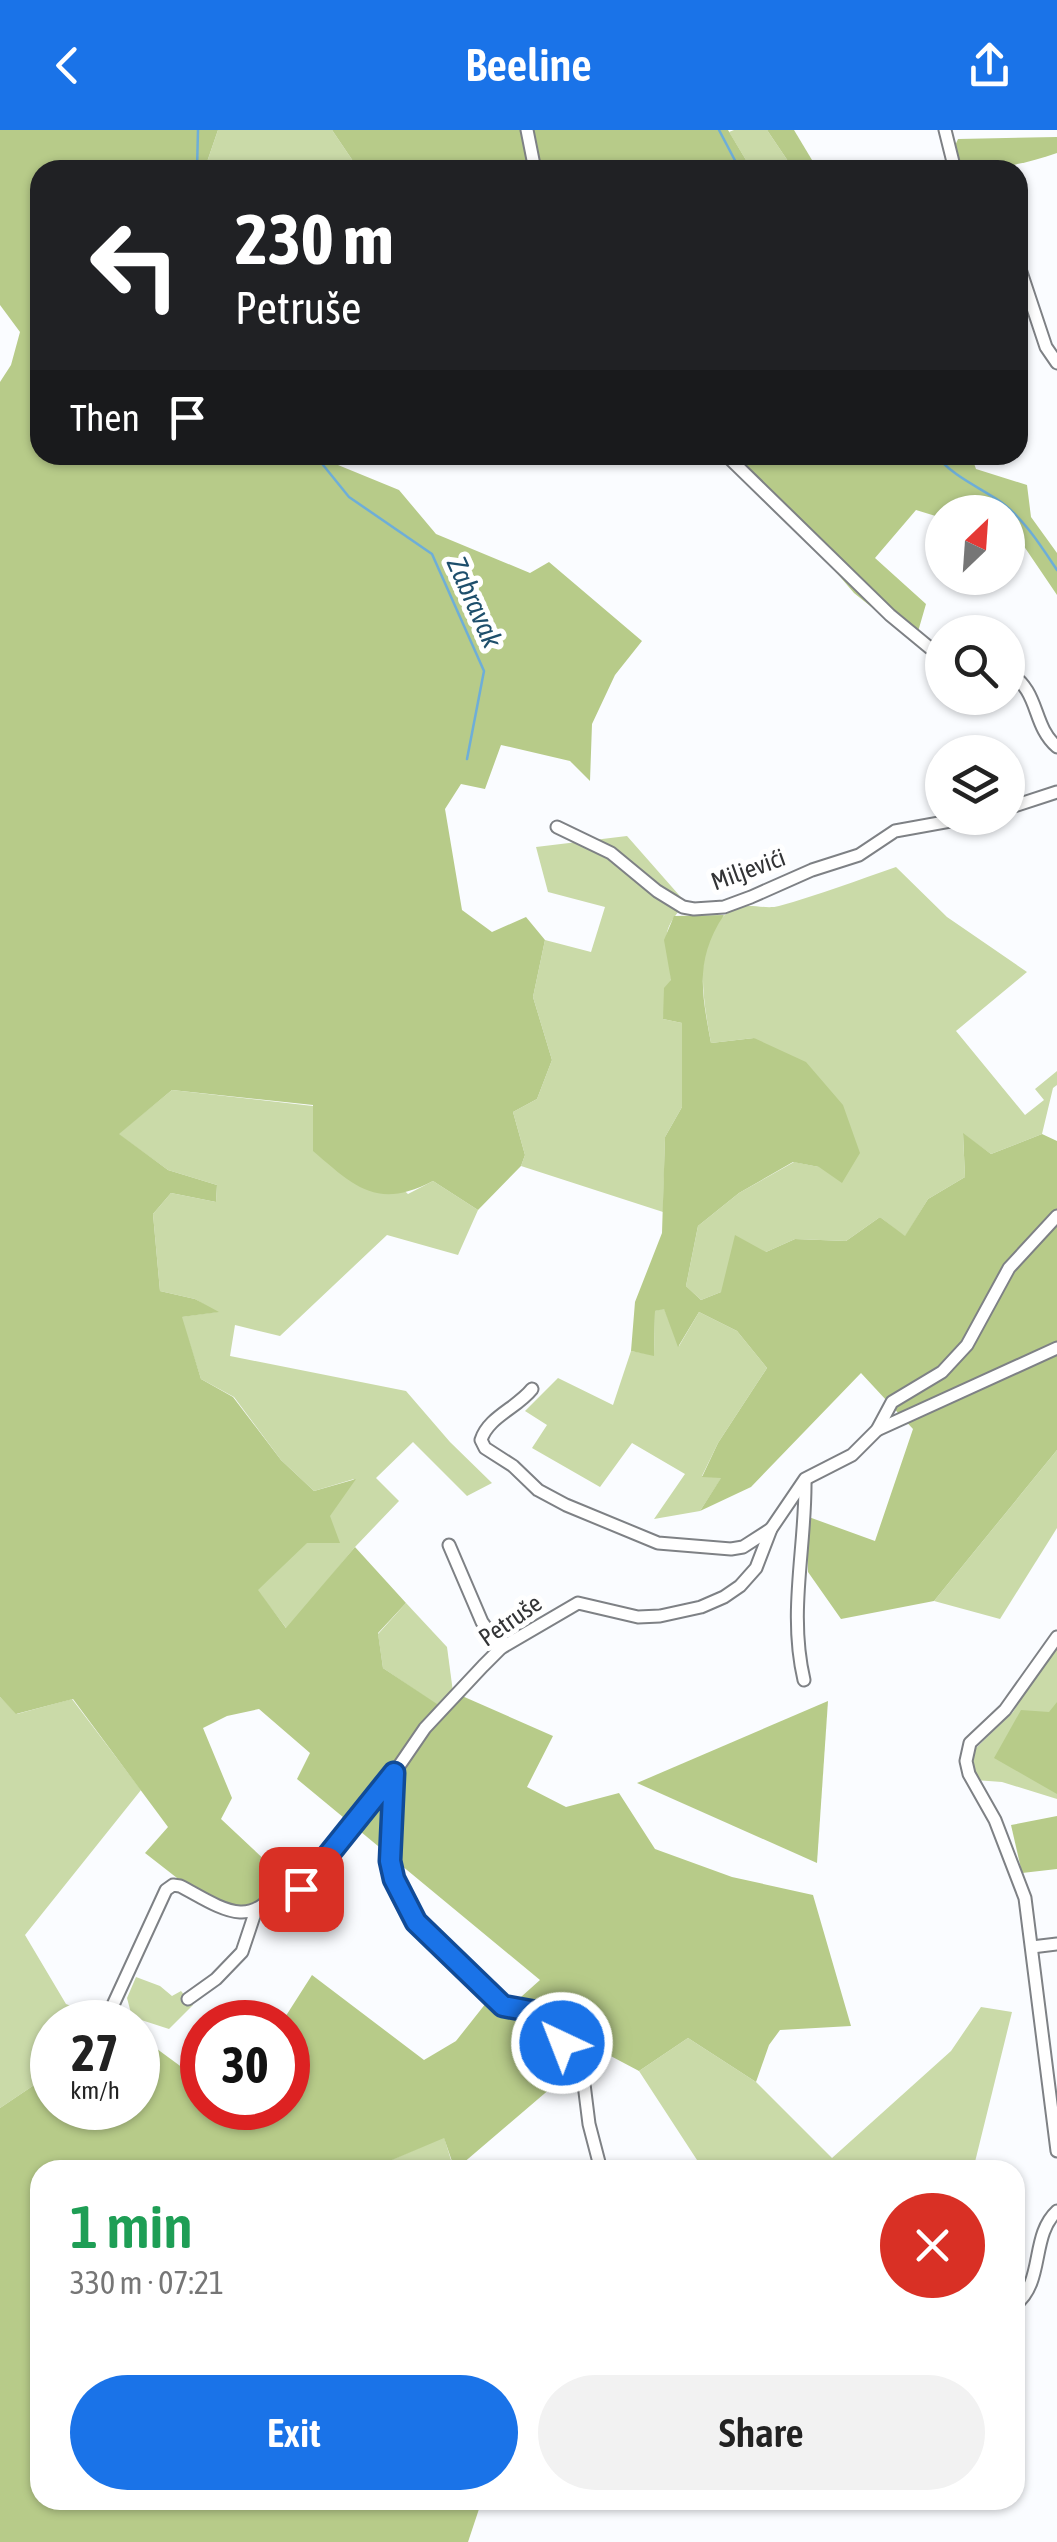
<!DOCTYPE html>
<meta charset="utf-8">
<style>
:root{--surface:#fff;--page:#f2f2f2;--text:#222;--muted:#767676;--accent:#1a73e8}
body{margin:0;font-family:"Asap Condensed",sans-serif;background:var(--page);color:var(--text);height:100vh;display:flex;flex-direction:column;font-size:38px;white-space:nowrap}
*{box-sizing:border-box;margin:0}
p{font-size:32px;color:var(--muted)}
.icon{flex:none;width:55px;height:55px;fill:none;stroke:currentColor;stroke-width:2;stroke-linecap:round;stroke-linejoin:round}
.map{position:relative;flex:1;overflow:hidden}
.side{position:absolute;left:30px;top:2030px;width:995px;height:350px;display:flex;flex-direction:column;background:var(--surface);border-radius:30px;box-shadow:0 2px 8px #0004}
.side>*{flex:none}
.guide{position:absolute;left:30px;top:30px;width:998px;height:305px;border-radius:30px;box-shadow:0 2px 8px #0004;background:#202124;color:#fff;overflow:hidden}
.needle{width:65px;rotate:25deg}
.fabs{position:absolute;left:925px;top:365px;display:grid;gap:20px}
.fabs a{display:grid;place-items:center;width:100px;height:100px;border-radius:50%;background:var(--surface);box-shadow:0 2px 8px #0004;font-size:50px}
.speed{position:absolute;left:30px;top:1870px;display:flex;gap:20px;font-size:50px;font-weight:700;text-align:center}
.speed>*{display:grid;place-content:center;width:130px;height:130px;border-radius:50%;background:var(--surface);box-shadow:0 2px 8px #0004;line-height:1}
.speed small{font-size:25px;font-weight:400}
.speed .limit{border:15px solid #d22;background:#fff;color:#111}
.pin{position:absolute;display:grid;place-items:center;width:85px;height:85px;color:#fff;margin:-42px;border-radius:20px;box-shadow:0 5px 15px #0006}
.me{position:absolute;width:110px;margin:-55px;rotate:317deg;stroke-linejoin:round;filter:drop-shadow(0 0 8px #0008)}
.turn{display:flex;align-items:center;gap:35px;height:210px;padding:0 40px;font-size:45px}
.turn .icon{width:130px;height:130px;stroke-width:2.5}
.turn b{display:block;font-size:70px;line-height:85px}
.then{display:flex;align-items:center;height:95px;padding:0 40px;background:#0003;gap:20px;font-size:38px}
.round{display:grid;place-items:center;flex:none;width:105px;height:105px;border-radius:52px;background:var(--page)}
.head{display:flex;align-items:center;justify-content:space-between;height:170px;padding:0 40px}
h1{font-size:60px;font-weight:600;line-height:75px;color:#1e9e55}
.primary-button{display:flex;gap:20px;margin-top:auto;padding:20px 40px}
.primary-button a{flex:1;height:115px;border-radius:60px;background:var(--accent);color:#fff;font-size:40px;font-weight:600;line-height:115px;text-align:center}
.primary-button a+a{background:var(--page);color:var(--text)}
header{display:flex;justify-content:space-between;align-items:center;height:130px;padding:0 40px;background:var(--accent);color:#fff;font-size:45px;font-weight:600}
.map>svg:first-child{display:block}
.green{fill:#cadaa8}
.forest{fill:#b7cb89}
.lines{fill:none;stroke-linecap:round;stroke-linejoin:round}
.stream{stroke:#6eaed8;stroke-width:2.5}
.street-casing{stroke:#7e8185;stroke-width:15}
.street{stroke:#fff;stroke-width:11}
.route-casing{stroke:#114b97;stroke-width:25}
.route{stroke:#1a73e8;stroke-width:18}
.labels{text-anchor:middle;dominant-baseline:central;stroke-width:10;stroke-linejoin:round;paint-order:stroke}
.street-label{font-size:25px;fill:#333436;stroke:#fff}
.water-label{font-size:28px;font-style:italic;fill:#1e4f6c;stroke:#fff}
</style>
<header><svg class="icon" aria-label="back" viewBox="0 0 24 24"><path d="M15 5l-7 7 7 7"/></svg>Beeline<svg class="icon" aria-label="share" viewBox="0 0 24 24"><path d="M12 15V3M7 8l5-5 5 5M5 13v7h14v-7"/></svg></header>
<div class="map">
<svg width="1057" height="2412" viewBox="0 0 1057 2412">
<rect width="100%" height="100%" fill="#fafcff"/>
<!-- green -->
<g class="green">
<polygon points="218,0 332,0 359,40 209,40 207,32"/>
<polygon points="734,0 767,0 794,40 752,40 729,2"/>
<path d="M 627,706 L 686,773 C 655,806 670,811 671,848 C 671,861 665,876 663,889 L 682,893 L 682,977 L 665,1007 L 663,1082 L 521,1036 L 525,1025 L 513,982 L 537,969 L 552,930 L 533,867 L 545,810 L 591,822 L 605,777 L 548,762 L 536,717 Z"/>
<path d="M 896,737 L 947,787 L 1027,842 L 956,901 L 1025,985 L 1044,970 L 1035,959 L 1057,941 L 1057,955 L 1053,958 L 1042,1004 L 991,1024 L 963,1004 L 965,1047 L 928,1069 L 905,1107 L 880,1087 L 846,1111 L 795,1109 L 766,1122 L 721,1162 L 701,1170 L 686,1156 L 698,1096 L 739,1063 L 794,1032 L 819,1037 L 754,908 L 711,913 C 704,874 689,801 734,779 C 748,772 765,780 779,776 C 819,765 858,750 896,737 Z"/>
<path d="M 172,960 L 313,976 L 408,1064 L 433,1051 L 478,1080 L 458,1125 L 387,1105 L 280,1206 L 235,1195 L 230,1226 L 406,1261 L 450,1312 L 492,1353 L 467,1366 L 413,1312 L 376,1348 L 399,1371 L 355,1417 L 287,1499 L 257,1460 C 295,1425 326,1392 354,1349 L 314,1361 L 281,1330 L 234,1267 L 201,1249 L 181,1187 L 216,1182 L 195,1169 L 160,1161 L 153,1084 L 171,1063 L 216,1072 L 217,1055 L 168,1040 L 118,1004 Z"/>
<polygon points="664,1178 679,1216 699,1182 737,1201 767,1238 718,1313 702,1346 722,1347 700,1381 654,1389 685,1344 632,1313 600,1357 532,1318 547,1295 525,1281 558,1248 613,1275 631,1221 654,1225 655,1181"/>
<polygon points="1057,1320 1057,1398 1000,1489 934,1471"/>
<polygon points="406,1473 447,1517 453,1562 440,1577 383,1538 378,1504"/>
<polygon points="1057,1514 1057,1669 1002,1652 975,1650 972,1626 975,1619 1013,1582"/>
<polygon points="0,1567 17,1584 72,1569 141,1660 25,1805 66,1874 110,1892 52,1892 52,1943 0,1978"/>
<polygon points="136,1847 160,1856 172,1866 181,1861 193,1875 169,1899 132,1887 127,1868"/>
<polygon points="981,1877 1012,1882 973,2040 707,2040 697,2030 639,1941 688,1908 756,1952 832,2028 951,1921"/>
<polygon points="444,2007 454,2040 382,2040 391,2030"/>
</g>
<!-- forest -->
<g class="forest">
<path d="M 0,0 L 218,0 L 207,32 L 209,40 L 40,40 L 40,325 L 333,325 L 338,335 L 399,360 L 436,404 L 530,443 L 549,432 L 642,511 L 615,545 L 592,594 L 590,651 L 570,631 L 501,615 L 485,659 L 461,654 L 445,679 L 462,780 L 492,802 L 526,787 L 545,810 L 533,867 L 552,930 L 537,969 L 513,982 L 525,1025 L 521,1036 L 478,1080 L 433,1051 C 377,1080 355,1057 313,1021 L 313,975 L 172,960 L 119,1004 L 168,1040 L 217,1055 L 216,1072 L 171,1063 L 153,1084 L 160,1161 L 195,1169 L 219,1182 L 182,1187 L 201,1249 L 233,1267 L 281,1330 L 314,1361 L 356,1349 L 330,1386 L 340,1413 L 307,1413 L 258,1460 L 286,1498 L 355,1417 L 406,1473 L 378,1503 L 383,1538 L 440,1576 L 453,1562 L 553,1606 L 527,1657 L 566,1677 L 619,1663 L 655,1719 L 732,1747 L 813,1765 L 851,1896 L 780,1900 L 769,1915 L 756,1952 L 688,1908 L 639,1941 L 605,1923 L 579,1934 L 455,2040 L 444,2008 L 392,2030 L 382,2040 L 40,2040 L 40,2370 L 482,2370 L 468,2412 L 0,2412 L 0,1978 L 52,1943 L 52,1978 L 138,1978 L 138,1905 L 202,1952 L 202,1978 L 288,1978 L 288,1892 L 282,1892 L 312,1845 L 424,1930 L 456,1911 L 490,1868 L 512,1875 L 540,1850 L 297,1649 L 310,1623 L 259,1579 L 227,1586 L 203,1598 L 232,1668 L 221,1689 L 285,1749 L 261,1773 L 242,1781 L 186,1755 L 145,1723 L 168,1697 L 73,1569 L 16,1584 L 0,1567 L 0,252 L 11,235 L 20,202 L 0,175 Z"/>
<polygon points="332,0 728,0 752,40 359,40"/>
<polygon points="767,0 794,0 818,40 794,40"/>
<path d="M 1057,7 L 1057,23 C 1018,37 985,40 944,40 L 958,9 Z"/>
<polygon points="731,325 971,325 976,339 1027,355 1031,387 1057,423 1057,465 1011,397 1008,398 1008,382 942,382 942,388 916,380 875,428 926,474 915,512 854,463 764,358"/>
<path d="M 724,785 C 694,830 702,864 711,913 L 754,908 L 806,932 L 843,975 L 860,1023 L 842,1053 L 819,1037 L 793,1032 L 739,1063 L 698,1096 L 686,1156 L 701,1170 L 721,1162 L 735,1105 L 766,1122 L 795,1109 L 846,1111 L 880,1087 L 905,1106 L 928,1069 L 965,1047 L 963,1003 L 991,1024 L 1042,1004 L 1057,1011 L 1057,1320 L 934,1471 L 841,1489 L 808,1442 L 806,1386 L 875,1411 L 913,1299 L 861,1243 L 751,1357 L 700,1381 L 721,1348 L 702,1347 L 718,1313 L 767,1238 L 737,1201 L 699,1182 L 678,1217 L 664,1179 L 655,1181 L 654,1226 L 631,1221 L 635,1172 L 662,1103 L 665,1007 L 682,977 L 682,893 L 663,889 L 664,858 L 671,850 L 664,810 L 674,786 Z"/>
<polygon points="828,1571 817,1733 637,1653"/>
<polygon points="1057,1572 1057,1664 994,1628 1021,1580 1049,1582"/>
<polygon points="1057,1686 1057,1739 1022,1743 1011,1695"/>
</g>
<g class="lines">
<!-- stream -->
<g class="stream">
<polyline points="719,0 740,40"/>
<polyline points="197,40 198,0"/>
<polyline points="315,325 349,367 432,424 484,541 467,629"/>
<path d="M 936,325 C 952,346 979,357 1001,372 C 1024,389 1041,416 1057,440"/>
</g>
<defs>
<g id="street">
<polyline points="527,0 535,40"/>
<polyline points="945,0 955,40"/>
<polyline points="1018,133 1046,217 1057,233"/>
<polyline points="726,325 890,485 930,518 942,522"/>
<path d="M 1008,542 C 1041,562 1031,594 1057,617"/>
<polyline points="1008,678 1057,662"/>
<polyline points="557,697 611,723 657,761 683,777 694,779 724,777 751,767 812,740 859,725 895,701 967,688"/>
<path d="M 532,1259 C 517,1278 488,1287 481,1310 L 485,1318 L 513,1336 L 538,1360 L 566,1375 L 658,1413 L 731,1419 L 743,1417 L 771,1399"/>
<polyline points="877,1300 1057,1218"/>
<polyline points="449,1415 482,1492 501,1518"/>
<polyline points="1057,1507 1005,1580 970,1613 966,1631 969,1644 995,1690 1025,1768 1057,2021"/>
<path d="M 804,1550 C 788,1482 806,1417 805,1350"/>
<polyline points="394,1648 390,1731 395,1749 416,1792 503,1876 547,1884 562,1913 582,1938 589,1994 601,2040"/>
<polyline points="287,1779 332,1717 377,1668 425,1598 483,1536 501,1518 578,1473 638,1487 660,1486 701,1477 724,1467 740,1456 756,1438 771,1399 805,1349 852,1325 877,1300 892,1272 942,1242 967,1215 1009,1138 1057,1086"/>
<polyline points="1032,1817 1057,1814"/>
<polyline points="188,1869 216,1849 242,1822 256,1780"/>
<path d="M 113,1875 L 166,1760 L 173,1755 L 180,1756 C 198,1765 221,1781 240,1782 C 272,1784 286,1737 315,1738"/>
<path d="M 1015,2175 C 1045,2152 1030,2106 1057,2081"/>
</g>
</defs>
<!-- street casing -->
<use href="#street" class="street-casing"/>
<!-- street -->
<use href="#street" class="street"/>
</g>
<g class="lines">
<defs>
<polyline id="route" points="301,1759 394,1643 390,1731 394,1749 416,1792 503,1876 547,1884 562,1913"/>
</defs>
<!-- route casing -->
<use href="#route" class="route-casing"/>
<!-- route -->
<use href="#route" class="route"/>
</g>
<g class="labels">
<!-- street labels -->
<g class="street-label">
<text transform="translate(748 739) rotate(-20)">Miljevići</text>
<text transform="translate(510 1490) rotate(-35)">Petruše</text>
</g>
<!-- water labels -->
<g class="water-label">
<text transform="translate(475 472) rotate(66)">Zabravak</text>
</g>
</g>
</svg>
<div class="fabs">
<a><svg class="needle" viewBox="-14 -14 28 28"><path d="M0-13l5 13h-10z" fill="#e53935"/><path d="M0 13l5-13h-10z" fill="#767676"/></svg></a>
<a><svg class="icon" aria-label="search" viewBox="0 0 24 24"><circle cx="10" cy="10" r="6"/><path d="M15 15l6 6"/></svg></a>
<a><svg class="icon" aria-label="layers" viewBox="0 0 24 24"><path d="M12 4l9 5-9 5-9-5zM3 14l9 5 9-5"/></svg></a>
</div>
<div class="speed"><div>27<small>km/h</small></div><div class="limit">30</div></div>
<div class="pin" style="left:301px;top:1759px;background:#d93025"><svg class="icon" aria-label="arrive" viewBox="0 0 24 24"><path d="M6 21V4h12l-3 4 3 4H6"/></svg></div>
<svg class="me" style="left:562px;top:1913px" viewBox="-20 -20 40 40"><circle r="17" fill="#1a73e8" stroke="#fff" stroke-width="3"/><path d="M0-11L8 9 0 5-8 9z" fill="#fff"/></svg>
<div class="guide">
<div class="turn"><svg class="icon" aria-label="left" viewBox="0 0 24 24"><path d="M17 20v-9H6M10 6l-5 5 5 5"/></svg><div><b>230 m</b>Petruše</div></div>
<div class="then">Then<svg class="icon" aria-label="arrive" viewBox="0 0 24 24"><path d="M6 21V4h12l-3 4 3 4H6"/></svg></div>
</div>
<section class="side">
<div class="head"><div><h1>1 min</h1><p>330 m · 07:21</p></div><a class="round" style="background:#d93025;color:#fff"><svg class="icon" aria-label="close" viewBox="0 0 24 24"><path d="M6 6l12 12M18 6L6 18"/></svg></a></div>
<div class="primary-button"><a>Exit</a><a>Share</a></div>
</section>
</div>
